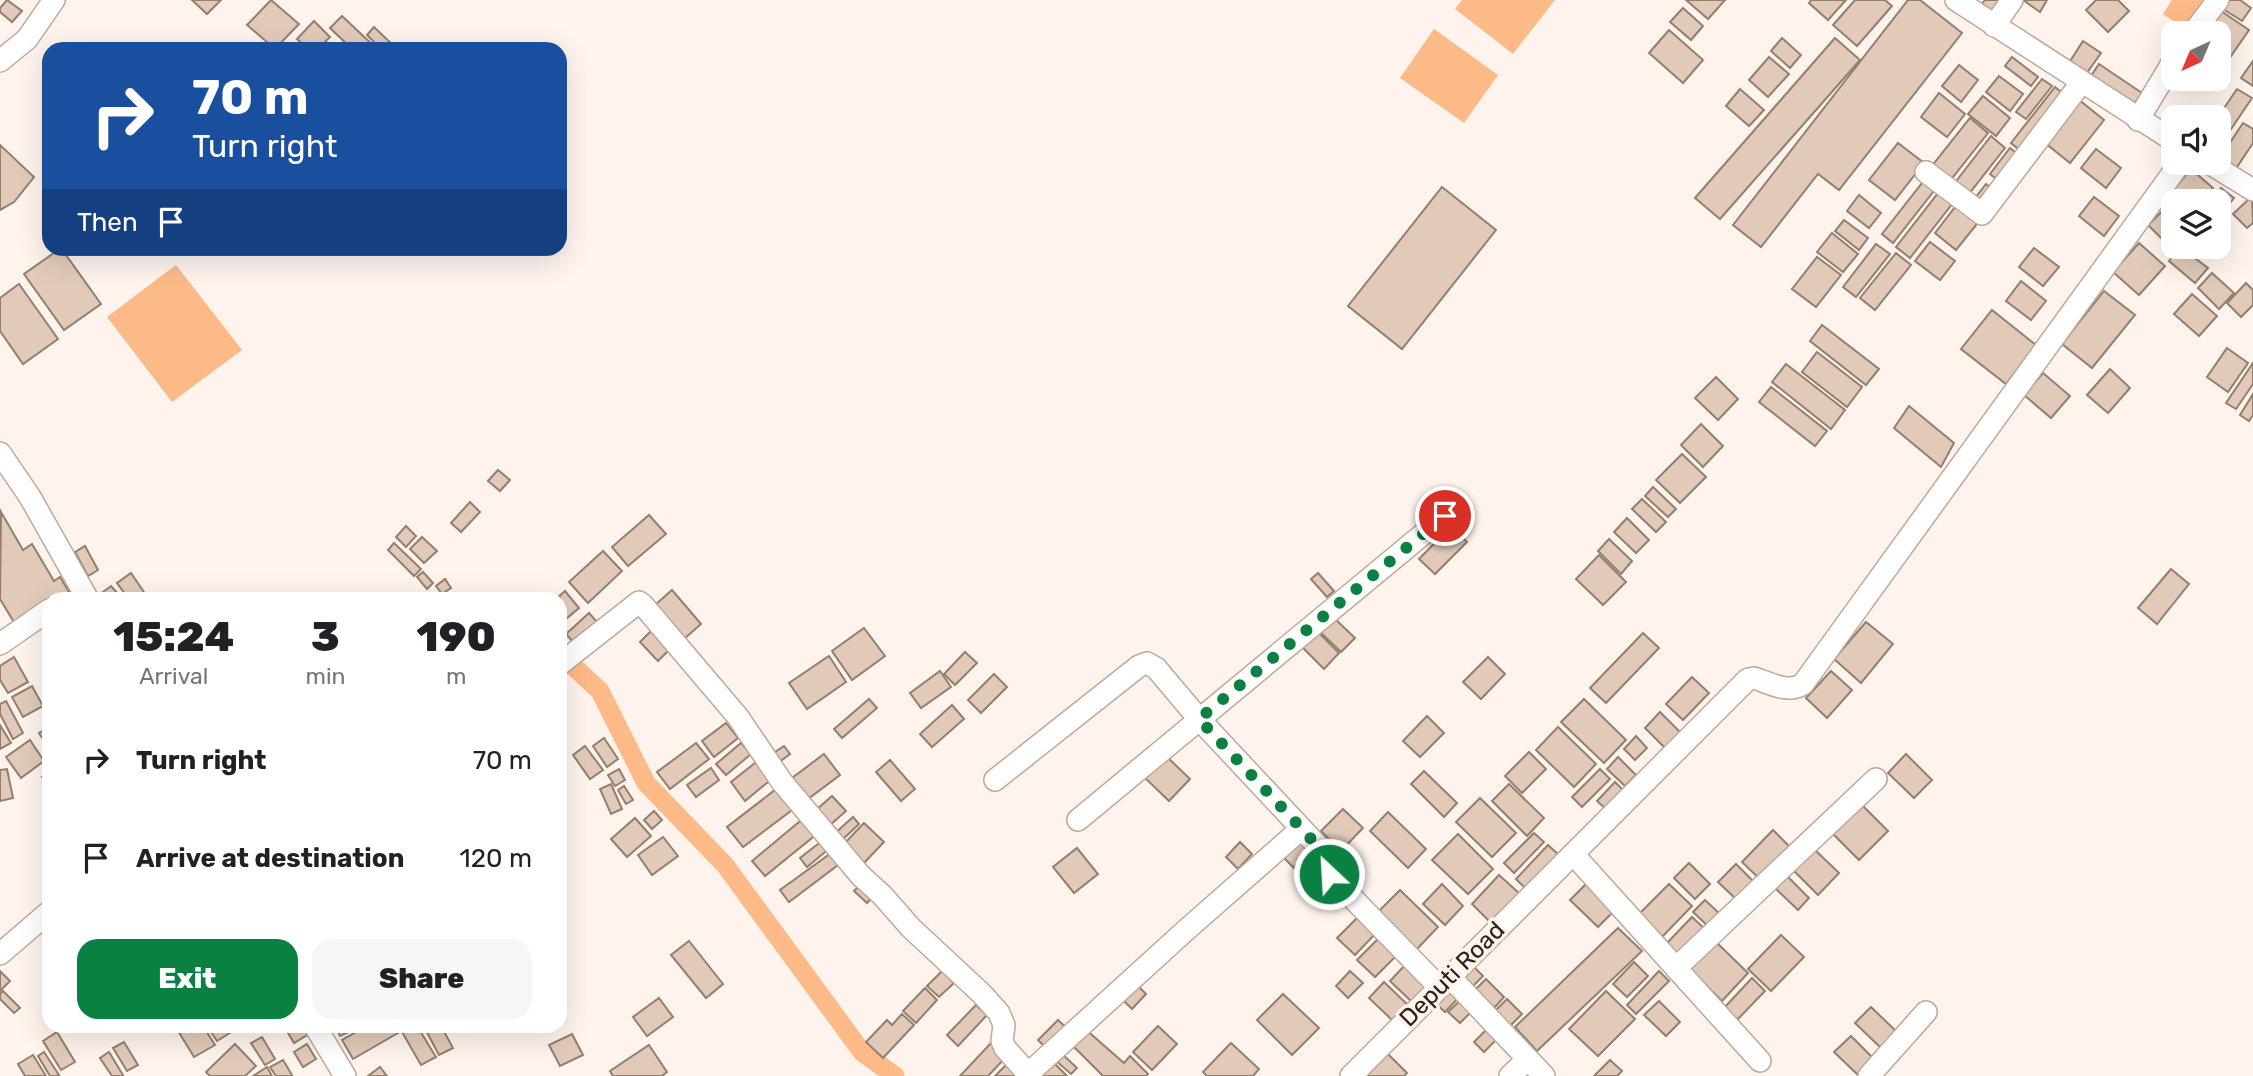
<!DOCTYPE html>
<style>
:root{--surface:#fff;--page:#f6f6f6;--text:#202124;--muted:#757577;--accent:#0b8043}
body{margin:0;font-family:Rubik,sans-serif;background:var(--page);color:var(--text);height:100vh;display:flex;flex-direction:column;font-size:26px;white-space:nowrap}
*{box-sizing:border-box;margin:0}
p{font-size:23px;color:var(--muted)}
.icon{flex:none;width:38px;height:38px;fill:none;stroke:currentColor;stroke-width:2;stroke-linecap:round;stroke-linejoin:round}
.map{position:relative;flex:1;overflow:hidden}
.drawer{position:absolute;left:42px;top:592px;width:525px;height:441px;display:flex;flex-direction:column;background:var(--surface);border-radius:21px;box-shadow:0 7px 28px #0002}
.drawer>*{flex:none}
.hud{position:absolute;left:42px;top:42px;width:525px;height:214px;border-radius:21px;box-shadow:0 7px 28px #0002;background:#1a4fa0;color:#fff;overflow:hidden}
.needle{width:46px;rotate:224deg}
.buttons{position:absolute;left:2161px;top:21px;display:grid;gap:14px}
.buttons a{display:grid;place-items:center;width:70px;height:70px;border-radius:14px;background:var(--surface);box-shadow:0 7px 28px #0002;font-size:35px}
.pin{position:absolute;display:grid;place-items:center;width:60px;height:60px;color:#fff;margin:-30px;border:4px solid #fff;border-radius:50%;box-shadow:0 2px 7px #0007}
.me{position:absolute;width:77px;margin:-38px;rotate:335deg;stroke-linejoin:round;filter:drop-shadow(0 0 5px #0008)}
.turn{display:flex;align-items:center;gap:24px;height:147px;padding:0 35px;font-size:32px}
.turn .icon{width:91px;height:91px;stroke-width:2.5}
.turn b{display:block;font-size:49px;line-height:60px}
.then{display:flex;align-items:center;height:66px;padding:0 35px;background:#0003;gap:14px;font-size:26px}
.eta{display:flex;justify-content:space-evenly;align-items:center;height:119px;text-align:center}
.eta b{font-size:42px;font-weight:800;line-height:49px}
.button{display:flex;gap:14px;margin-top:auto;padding:14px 35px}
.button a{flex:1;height:80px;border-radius:21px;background:var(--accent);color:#fff;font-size:28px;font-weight:800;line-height:80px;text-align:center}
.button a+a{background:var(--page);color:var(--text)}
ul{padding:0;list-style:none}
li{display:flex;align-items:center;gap:21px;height:98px;padding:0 35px}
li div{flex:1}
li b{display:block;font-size:26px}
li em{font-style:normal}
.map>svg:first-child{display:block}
.water{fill:#fcba88}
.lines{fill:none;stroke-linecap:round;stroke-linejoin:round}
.canal{stroke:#fcba88;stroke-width:19}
.building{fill:#e1cab9;stroke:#947f6f;stroke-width:2}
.minor-casing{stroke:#bfa898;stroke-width:24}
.minor{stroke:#fff;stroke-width:21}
.route{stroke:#0b8043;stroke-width:12;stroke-dasharray:0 21.6}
.labels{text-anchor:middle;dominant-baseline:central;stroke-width:7;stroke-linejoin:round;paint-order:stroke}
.street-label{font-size:24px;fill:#2a211b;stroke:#fef4ed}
</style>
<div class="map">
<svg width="2253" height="1076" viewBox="0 0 2253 1076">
<rect width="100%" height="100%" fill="#fef4ed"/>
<!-- water -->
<g class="water">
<polygon points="1462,0 1555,0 1513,54 1455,9"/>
<polygon points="2172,0 2209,0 2188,31 2163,14"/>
<polygon points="1434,29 1498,75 1464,123 1400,78"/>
<polygon points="176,265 242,350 172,402 107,317"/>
</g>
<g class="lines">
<!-- canal -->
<polyline class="canal" points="573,666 600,691 646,783 725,865 862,1052 895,1076"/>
</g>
<!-- building -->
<g class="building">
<polygon points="7,0 22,11 12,22 0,12 0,8"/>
<polygon points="192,0 221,0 207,14"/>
<polygon points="271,0 299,24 275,49 247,25"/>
<polygon points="1686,0 1725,0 1708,19"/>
<polygon points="1811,0 1846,0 1828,20 1809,3"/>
<polygon points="1855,0 1885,0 1892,6 1857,46 1833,25"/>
<polygon points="1908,0 1920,0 1962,33 1839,190 1818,174 1761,247 1733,225"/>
<polygon points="1985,0 2007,0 1995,18 1979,8"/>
<polygon points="2023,0 2047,0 2040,12"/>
<polygon points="2096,0 2118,0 2129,11 2108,32 2086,10"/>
<polygon points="2229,0 2240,0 2251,8 2242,21 2223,9"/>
<polygon points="1683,8 1703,26 1691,40 1670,22"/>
<polygon points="2221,11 2249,30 2227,62 2219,57 2219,33 2206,33"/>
<polygon points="342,16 377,49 352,49 330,28"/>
<polygon points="314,21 330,37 318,49 308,49 297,39"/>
<polygon points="374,27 397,49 381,49 367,35"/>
<polygon points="1669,30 1703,60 1683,83 1649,53"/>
<polygon points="1782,38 1801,55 1790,68 1771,51"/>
<polygon points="1835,38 1860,60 1720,219 1695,198"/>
<polygon points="2083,41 2101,53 2084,77 2067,66"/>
<polygon points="1769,57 1789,74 1768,97 1749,80"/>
<polygon points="2012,57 2038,77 2031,86 2005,66"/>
<polygon points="2253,61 2253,86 2241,78"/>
<polygon points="2099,64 2142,93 2131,108 2089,79"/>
<polygon points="1959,65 1978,80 1961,102 1942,86"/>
<polygon points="1999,76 2023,94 2010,111 1986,92"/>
<polygon points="2042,79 2052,86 2026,119 2016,112"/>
<polygon points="2055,87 2066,96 2022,152 2011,143"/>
<polygon points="1740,89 1764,110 1749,126 1726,106"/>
<polygon points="2237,89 2252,98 2219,147 2218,117"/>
<polygon points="1939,93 1965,114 1947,137 1921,117"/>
<polygon points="1983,96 2010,118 1996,136 1968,114"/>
<polygon points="2078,99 2104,120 2070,163 2044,142"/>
<polygon points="1970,118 1988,133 1949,182 1931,167"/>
<polygon points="2243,123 2253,129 2253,143 2235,170 2219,159"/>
<polygon points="1991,136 2005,148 1968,195 1954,184"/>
<polygon points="1898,143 1924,163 1895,200 1869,180"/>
<polygon points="0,145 34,177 14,202 0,210"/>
<polygon points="2010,148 2020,156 2000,182 1990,174"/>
<polygon points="2096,149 2121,168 2106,188 2081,168"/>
<polygon points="2191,169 2213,188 2201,201 2185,201 2173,190"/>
<polygon points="1926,178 1937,187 1893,243 1882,234"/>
<polygon points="1986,184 1994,191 1980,209 1972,202"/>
<polygon points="1442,187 1496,230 1402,349 1348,306"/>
<polygon points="1942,188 1956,199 1910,258 1896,247"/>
<polygon points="2221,188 2234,198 2219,217 2219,201 2212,201"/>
<polygon points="1859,195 1881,213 1869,228 1847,211"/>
<polygon points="2252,196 2253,223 2247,228 2233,214"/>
<polygon points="2094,197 2119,216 2104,236 2079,216"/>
<polygon points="2176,198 2179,201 2174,201 2174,246 2171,248 2148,225"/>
<polygon points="1959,202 1981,219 1956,250 1935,233"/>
<polygon points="1844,220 1868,238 1859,250 1835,231"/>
<polygon points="1832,233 1858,254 1843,272 1817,252"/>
<polygon points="1930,242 1955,261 1940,280 1915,261"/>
<polygon points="2139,243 2165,266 2139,295 2113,272"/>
<polygon points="1876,244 1890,254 1856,297 1843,287"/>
<polygon points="2180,247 2208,268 2195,283 2169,261"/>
<polygon points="61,248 101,304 64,330 24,274"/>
<polygon points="2034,248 2059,267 2043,286 2019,267"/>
<polygon points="1896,253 1911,265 1875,310 1860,298"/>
<polygon points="1817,257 1841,275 1816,307 1792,289"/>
<polygon points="2212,273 2234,293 2219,309 2198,288"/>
<polygon points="2021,281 2046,301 2031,320 2006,301"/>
<polygon points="2246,283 2253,290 2253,305 2241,317 2227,303"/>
<polygon points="19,284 58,339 23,364 0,331 0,298"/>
<polygon points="2104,291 2135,315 2092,368 2062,344"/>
<polygon points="2192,294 2217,316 2199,336 2174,314"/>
<polygon points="1992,310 2036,345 2006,384 1961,349"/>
<polygon points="1822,325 1879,369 1866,385 1810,341"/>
<polygon points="2227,348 2248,363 2228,392 2207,377"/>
<polygon points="1817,352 1862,387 1847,407 1802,372"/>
<polygon points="2253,363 2253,384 2236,409 2226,403"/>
<polygon points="1786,364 1845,410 1831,429 1772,382"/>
<polygon points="2110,369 2130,388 2108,413 2087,395"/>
<polygon points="2043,373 2070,396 2051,418 2024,395"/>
<polygon points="1716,377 1738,399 1718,420 1695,398"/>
<polygon points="1771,387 1827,431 1815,446 1759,402"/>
<polygon points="2253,394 2253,415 2249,421 2240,415"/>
<polygon points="1909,406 1954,443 1941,467 1894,428"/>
<polygon points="1701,424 1723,446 1703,467 1681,445"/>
<polygon points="1682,454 1706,477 1680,503 1656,480"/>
<polygon points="498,470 510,480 500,491 488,481"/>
<polygon points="1653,487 1676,509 1668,517 1645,496"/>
<polygon points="1642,499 1666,522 1656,532 1632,509"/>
<polygon points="470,502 480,512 461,532 451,523"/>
<polygon points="1,512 23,550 32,544 54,581 60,577 69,592 59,598 49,598 49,604 15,624 0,599"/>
<polygon points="649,515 666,534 628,566 612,547"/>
<polygon points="1627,518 1649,540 1636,553 1614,532"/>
<polygon points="406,526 416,536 406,547 396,537"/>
<polygon points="1451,526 1467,542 1435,574 1419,559"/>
<polygon points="422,537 437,551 424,563 410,549"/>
<polygon points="1609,539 1632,561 1621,574 1598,551"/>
<polygon points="394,543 421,569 414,576 388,550"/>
<polygon points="85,546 98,570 88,576 75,552"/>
<polygon points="603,551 622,571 588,603 569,582"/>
<polygon points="1599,555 1626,582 1603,605 1576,579"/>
<polygon points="2171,569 2189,584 2157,624 2138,608"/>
<polygon points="423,572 433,583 427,589 417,577"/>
<polygon points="131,573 146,595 140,598 128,598 117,583"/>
<polygon points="1318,573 1334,591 1327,597 1311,579"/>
<polygon points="445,579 451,588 442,594 436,586"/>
<polygon points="111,586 119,595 115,598 101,598 99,595"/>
<polygon points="672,590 701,624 684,639 655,605"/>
<polygon points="565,591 579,608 560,624 560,598 557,598"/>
<polygon points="589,613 597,622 574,643 566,634"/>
<polygon points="1332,616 1355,638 1341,652 1318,630"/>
<polygon points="1866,622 1893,644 1861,683 1834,659"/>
<polygon points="655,627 674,645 658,661 640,642"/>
<polygon points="864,628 885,656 852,680 832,651"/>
<polygon points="1315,629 1339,653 1324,669 1300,645"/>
<polygon points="1643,633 1659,648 1606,703 1590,688"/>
<polygon points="965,652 977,663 955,685 944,674"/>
<polygon points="829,656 846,682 807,709 789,683"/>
<polygon points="14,657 28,682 8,693 0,680 0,666"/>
<polygon points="1488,657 1505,674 1481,699 1463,682"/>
<polygon points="940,671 951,687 921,708 910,693"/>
<polygon points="1831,671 1852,690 1827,718 1806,698"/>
<polygon points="994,674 1007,687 981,713 968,700"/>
<polygon points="1692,677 1709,693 1683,720 1666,704"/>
<polygon points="32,686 43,706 23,717 12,697"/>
<polygon points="869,699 877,708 842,738 834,729"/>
<polygon points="1584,699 1626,740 1604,763 1561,722"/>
<polygon points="6,701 23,733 13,739 0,714 0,704"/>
<polygon points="952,705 964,719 932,747 920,734"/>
<polygon points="1660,712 1683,735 1668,751 1645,728"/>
<polygon points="1427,716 1444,733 1420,757 1403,741"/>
<polygon points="726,723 738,738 714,757 702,741"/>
<polygon points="0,725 11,743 0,749"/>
<polygon points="49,727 49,748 39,733"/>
<polygon points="1558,727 1596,764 1574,787 1536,750"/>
<polygon points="1636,736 1647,748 1635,760 1624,749"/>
<polygon points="604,738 618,759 607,767 593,746"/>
<polygon points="30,740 44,761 21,778 6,757"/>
<polygon points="696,743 709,759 670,789 657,772"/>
<polygon points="741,743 751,754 726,775 716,764"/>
<polygon points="585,746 603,770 590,779 573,755"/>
<polygon points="784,746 790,754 778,763 772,754"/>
<polygon points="1162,752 1190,779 1169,801 1141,774"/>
<polygon points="1529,752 1546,769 1522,793 1505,776"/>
<polygon points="824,754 840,775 804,802 788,781"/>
<polygon points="1906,754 1932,780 1914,798 1888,773"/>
<polygon points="1618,757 1636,775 1625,786 1607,769"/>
<polygon points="760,759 774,777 745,801 731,782"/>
<polygon points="890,760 915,789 901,801 876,772"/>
<polygon points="711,768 719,780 696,797 687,785"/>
<polygon points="7,769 13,798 0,801 0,770"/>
<polygon points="619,769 625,780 615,786 608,775"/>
<polygon points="1600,769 1610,779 1582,807 1572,797"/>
<polygon points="1424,771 1457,803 1444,817 1411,784"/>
<polygon points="49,772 49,786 42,777"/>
<polygon points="1615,782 1624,791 1607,810 1597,801"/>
<polygon points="611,784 622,809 611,814 600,789"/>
<polygon points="1509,784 1544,818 1527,836 1492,801"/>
<polygon points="624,786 633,800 626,804 618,790"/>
<polygon points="780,786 796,807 743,847 727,827"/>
<polygon points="832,796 846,811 830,825 816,810"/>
<polygon points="1480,798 1516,833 1492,857 1456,822"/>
<polygon points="1861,804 1888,831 1859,860 1832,833"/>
<polygon points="1343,809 1363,828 1341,851 1321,831"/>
<polygon points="654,811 662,820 652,829 644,820"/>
<polygon points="1388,812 1426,849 1408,868 1370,831"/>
<polygon points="805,817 818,833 765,876 752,861"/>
<polygon points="853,817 859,824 840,842 833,835"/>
<polygon points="635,818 651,836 627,857 611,839"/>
<polygon points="864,823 884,842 862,865 842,846"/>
<polygon points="1773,830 1794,851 1763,882 1742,862"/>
<polygon points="1534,833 1544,842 1514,873 1504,863"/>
<polygon points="1302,834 1314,846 1294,868 1281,855"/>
<polygon points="1458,834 1493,869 1468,894 1432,860"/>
<polygon points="663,837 678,856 652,875 638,855"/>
<polygon points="823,840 830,848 807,867 800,858"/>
<polygon points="1240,842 1252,854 1238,869 1226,857"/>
<polygon points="1548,845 1559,855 1526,889 1516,879"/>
<polygon points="1077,848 1098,874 1074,893 1053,867"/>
<polygon points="1813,848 1839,873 1818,895 1792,869"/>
<polygon points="834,851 842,862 789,902 780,890"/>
<polygon points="1689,863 1710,884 1695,899 1674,878"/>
<polygon points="1736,864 1755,883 1738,901 1718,882"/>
<polygon points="1499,875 1520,894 1491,923 1472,904"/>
<polygon points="1787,876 1809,898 1798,910 1775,888"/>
<polygon points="862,883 874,895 867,903 854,891"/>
<polygon points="1587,883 1615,910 1598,927 1570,900"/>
<polygon points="1442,884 1463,906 1445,925 1423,904"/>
<polygon points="1669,884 1692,906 1660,939 1637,916"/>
<polygon points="1400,890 1438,927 1415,951 1377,913"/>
<polygon points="1705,900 1722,916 1710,928 1693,912"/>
<polygon points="1359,916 1376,933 1355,955 1337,938"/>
<polygon points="1692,917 1708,932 1681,959 1666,944"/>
<polygon points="1618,928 1642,951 1537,1051 1515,1027"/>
<polygon points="1781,935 1804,957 1771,991 1748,969"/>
<polygon points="1380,937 1398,954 1375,977 1357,960"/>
<polygon points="1714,940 1748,973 1722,1001 1688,968"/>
<polygon points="689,941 723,984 706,998 671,955"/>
<polygon points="1634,962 1648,976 1627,997 1613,984"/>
<polygon points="1407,963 1431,987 1414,1004 1390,981"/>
<polygon points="1471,964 1483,976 1473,986 1461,974"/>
<polygon points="0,971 10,981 0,991"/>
<polygon points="942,971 954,983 939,997 927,986"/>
<polygon points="1350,971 1363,983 1348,998 1336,986"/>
<polygon points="1659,971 1669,981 1636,1014 1627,1005"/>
<polygon points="1752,978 1765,991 1737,1020 1724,1008"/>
<polygon points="1486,979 1504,997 1494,1008 1475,990"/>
<polygon points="1384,982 1408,1005 1393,1021 1369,998"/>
<polygon points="1136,984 1146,994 1132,1009 1121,998"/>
<polygon points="1453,984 1463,993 1445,1012 1435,1003"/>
<polygon points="925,988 937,1000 916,1023 903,1011"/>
<polygon points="3,991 20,1008 14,1013 0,999 0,994"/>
<polygon points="1606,991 1635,1019 1598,1056 1569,1029"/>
<polygon points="1283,994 1319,1028 1292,1055 1257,1020"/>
<polygon points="1464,997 1475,1008 1460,1023 1448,1012"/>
<polygon points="659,998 673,1017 647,1036 633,1017"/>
<polygon points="1507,999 1522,1014 1510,1026 1495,1011"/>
<polygon points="1659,1001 1680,1022 1666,1036 1644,1015"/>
<polygon points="976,1005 987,1015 958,1046 947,1035"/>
<polygon points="1871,1007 1898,1033 1882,1049 1855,1023"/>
<polygon points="902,1014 914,1025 883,1058 866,1042 887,1020 892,1025"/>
<polygon points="1058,1020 1070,1031 1050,1052 1038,1040"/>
<polygon points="1491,1025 1501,1035 1484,1052 1474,1042"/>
<polygon points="175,1026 203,1026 215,1045 194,1057"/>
<polygon points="207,1026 237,1026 238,1028 217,1041"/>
<polygon points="284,1026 307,1026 312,1032 294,1043"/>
<polygon points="337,1026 362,1026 340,1036 336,1027"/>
<polygon points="367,1026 410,1026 353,1059 342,1040"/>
<polygon points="414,1026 417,1026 436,1057 421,1065 402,1032"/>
<polygon points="428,1026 441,1026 453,1048 439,1055 424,1027"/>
<polygon points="1158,1026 1177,1044 1152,1070 1133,1052"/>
<polygon points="1084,1028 1124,1063 1130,1056 1148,1074 1146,1076 1103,1076 1070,1043"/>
<polygon points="57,1032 75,1062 61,1070 43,1041"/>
<polygon points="572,1034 583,1055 560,1066 549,1045"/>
<polygon points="1851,1036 1877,1062 1864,1076 1859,1076 1834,1052"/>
<polygon points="262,1037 275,1059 265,1065 251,1043"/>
<polygon points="124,1042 138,1065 127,1071 113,1048"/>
<polygon points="992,1042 1007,1056 988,1076 960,1076"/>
<polygon points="1231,1043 1259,1069 1253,1076 1207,1076 1203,1072"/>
<polygon points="235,1044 256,1066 245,1076 210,1076 206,1072"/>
<polygon points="307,1044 316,1059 303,1067 294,1052"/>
<polygon points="649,1045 667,1072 662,1076 613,1076 610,1071"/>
<polygon points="44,1052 59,1075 56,1076 50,1076 38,1056"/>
<polygon points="109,1052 123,1075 122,1076 112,1076 100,1058"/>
<polygon points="1061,1053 1077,1068 1071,1074 1055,1060"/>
<polygon points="1388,1054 1407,1073 1404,1076 1366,1076"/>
<polygon points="33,1055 46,1076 25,1076 18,1064"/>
<polygon points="283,1060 292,1075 291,1076 276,1076 270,1067"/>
<polygon points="1011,1060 1027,1076 995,1076"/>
<polygon points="1610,1060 1622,1071 1617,1076 1594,1076"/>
<polygon points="1053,1062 1067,1076 1040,1076"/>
<polygon points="267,1067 272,1076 253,1076"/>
<polygon points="380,1067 387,1076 368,1076"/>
</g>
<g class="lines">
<defs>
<g id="minor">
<polyline points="1956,0 2174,141"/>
<polyline points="1994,26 2012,0"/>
<polyline points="2193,33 2218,0"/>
<polyline points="0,61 27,39 54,0"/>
<polyline points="2138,120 2174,60"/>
<polyline points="2209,163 2253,190"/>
<polyline points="1926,172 1982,214 2081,83"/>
<polyline points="0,453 30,497 87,598"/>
<polyline points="0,644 49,610"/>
<polyline points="560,664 639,602 643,605 738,717 782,782 861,876 882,895 911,928 982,994 999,1013 1004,1025 1002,1041 1005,1048 1030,1076"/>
<polyline points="995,780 1139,666 1147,663 1156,668 1199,719 1329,858 1329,874 1439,987"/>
<polyline points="1078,820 1445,516"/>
<polyline points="1573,854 1760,1061"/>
<polyline points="0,954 49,912"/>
<polyline points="1676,968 1876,779"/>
<polyline points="1450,977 1544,1076"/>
<polyline points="315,1026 345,1076"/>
<polyline points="1029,1073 1185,931 1301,829"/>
<path d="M 1351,1076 L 1748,679 L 1754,678 C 1770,683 1788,694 1803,684 L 2180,163"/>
<polyline points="1510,1076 1528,1059"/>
<polyline points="1869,1076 1926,1012"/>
</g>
</defs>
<!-- minor casing -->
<use href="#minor" class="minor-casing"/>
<!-- minor -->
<use href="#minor" class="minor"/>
</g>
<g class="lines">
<!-- route -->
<polyline class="route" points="1329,874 1329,858 1199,719 1445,516"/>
</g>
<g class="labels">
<!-- street labels -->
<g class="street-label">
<text transform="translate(1452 974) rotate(-45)">Deputi Road</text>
</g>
</g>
</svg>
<div class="buttons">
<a><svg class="needle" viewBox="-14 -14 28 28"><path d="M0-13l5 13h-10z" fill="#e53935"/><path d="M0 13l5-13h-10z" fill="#757577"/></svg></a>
<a><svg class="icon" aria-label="sound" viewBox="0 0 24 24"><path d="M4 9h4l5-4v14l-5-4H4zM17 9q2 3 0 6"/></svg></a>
<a><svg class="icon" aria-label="layers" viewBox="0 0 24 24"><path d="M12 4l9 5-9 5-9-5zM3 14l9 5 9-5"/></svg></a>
</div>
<div class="pin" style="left:1445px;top:516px;background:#d93025"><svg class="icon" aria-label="arrive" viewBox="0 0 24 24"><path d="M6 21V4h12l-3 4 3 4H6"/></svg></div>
<svg class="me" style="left:1329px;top:874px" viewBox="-20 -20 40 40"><circle r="17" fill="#0b8043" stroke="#fff" stroke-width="3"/><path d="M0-11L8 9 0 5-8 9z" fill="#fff"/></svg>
<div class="hud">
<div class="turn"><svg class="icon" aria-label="right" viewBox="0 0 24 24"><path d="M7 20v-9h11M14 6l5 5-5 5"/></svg><div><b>70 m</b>Turn right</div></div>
<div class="then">Then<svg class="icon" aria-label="arrive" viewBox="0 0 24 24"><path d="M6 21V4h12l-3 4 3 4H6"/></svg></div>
</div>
<section class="drawer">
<div class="eta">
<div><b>15:24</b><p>Arrival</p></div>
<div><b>3</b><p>min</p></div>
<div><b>190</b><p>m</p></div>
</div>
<ul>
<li><svg class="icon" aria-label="right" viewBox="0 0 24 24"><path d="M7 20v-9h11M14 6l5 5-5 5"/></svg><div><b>Turn right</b></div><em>70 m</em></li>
<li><svg class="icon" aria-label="arrive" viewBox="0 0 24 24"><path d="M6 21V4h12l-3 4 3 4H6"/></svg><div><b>Arrive at destination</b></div><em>120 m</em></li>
</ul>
<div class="button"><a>Exit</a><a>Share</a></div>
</section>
</div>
